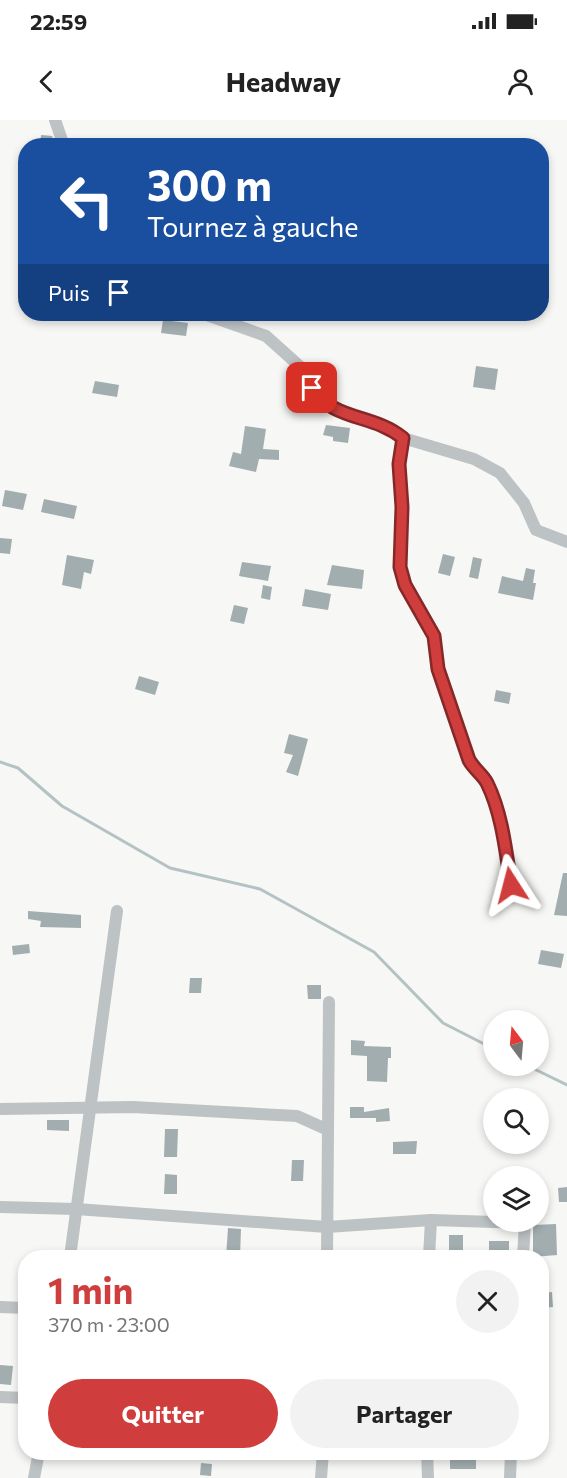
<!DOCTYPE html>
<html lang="fr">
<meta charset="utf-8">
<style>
:root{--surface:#fff;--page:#f2f2f2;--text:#222;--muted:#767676;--accent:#d03d3d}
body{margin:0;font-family:Commissioner,sans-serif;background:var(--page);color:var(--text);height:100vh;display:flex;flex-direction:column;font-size:22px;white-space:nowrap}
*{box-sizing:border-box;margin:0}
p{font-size:20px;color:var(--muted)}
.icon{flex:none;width:33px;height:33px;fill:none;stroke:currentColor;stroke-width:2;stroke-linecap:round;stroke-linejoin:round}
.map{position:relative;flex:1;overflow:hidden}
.drawer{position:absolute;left:18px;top:1130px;width:531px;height:210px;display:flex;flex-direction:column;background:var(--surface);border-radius:24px;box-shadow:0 3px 9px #0003}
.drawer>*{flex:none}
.top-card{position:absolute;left:18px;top:18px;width:531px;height:183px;border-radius:24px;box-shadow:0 3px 9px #0003;background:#1a4fa0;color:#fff;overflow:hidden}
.needle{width:39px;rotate:344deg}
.buttons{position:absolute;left:483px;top:890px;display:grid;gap:12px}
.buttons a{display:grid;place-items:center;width:66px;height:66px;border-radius:50%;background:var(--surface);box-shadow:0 3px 9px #0003;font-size:30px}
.pin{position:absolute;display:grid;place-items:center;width:51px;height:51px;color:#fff;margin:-26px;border-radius:12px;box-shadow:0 3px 9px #0006}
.me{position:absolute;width:66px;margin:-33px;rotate:351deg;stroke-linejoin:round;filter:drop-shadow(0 0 4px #0008)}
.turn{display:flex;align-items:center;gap:21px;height:126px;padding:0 30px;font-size:27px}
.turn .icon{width:78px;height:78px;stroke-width:2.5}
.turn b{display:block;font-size:42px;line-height:51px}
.then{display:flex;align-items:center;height:57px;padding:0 30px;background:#0003;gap:12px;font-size:22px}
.round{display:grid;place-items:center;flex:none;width:63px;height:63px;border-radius:32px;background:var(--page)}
.summary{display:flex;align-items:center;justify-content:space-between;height:102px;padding:0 30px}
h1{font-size:36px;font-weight:700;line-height:45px;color:var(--accent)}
.button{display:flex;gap:12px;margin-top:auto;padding:12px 30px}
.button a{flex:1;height:69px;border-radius:36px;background:var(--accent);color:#fff;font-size:24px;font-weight:700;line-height:69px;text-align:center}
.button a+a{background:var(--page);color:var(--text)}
.status{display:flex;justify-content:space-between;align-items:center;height:42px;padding:0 30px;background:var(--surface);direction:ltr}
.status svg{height:16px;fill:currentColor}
header{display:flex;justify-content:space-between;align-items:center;height:78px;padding:0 30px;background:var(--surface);font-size:27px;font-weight:700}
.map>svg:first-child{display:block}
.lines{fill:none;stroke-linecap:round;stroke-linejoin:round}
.stream{stroke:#b4c2c3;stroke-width:3}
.building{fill:#a2adb0}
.minor{stroke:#bdc2c4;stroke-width:12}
.route-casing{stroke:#872828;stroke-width:15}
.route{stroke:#d03d3d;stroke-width:10}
</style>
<div class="status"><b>22:59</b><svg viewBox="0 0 49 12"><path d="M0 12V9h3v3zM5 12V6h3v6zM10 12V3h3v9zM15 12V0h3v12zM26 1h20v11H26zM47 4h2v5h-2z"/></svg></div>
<header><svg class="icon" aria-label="back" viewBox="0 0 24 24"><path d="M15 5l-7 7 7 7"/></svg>Headway<svg class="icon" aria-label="person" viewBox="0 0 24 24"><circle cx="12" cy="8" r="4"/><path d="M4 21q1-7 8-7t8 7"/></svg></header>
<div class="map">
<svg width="567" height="1358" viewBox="0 0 567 1358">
<rect width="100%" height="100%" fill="#f7f7f5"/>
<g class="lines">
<!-- stream -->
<g class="stream">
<polyline points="0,642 18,648 62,686 170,748 260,769 374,832 443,903 494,929"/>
<polyline points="526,945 567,965"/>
</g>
</g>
<!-- building -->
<g class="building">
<polygon points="41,15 52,16 55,26 40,26"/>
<polygon points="163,200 188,203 186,216 161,213"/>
<polygon points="476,246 498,249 495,270 473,267"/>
<polygon points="95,261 119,265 117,277 92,273"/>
<polygon points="326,305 350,308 348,323 333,321 333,317 323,315"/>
<polygon points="245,306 266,309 263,329 279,330 279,340 259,339 256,352 229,346 233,332 241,334"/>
<polygon points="5,370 27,374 23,390 2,386"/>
<polygon points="44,379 77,386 74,399 41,392"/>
<polygon points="0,418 12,419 10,434 0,433"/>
<polygon points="443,434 455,437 450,456 438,453"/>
<polygon points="67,435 94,440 91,454 84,452 81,469 62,465"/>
<polygon points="473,437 482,439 478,459 469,457"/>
<polygon points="242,442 271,446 268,461 239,456"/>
<polygon points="332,445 364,450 362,469 327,465"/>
<polygon points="526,448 535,450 533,463 536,463 533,480 498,473 502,456 523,461"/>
<polygon points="263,465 272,467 270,480 261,478"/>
<polygon points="305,469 331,474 328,490 302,486"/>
<polygon points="234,485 248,488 244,504 230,501"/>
<polygon points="139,556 159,562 155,575 135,569"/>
<polygon points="496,570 511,573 509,584 494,581"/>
<polygon points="289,614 308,619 298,656 286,652 293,635 284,633"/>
<polygon points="563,753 567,753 567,796 554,795"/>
<polygon points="28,791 81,795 81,808 40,807 41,801 28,799"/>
<polygon points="29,824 30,833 13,835 12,826"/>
<polygon points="541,830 564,834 561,848 538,844"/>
<polygon points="190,858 202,858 201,873 189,873"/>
<polygon points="307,865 321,865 321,879 308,879"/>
<polygon points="351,920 365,921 364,926 391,927 391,938 388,938 387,962 367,961 367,936 351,935"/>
<polygon points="350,987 364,987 364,992 389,988 390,1001 376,1002 376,998 350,998"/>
<polygon points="47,1000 69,1000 69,1011 47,1010"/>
<polygon points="165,1009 178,1009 177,1037 164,1037"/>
<polygon points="417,1021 416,1034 393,1034 393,1022"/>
<polygon points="292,1040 304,1040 303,1061 291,1061"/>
<polygon points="165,1054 177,1055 177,1074 164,1074"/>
<polygon points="567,1067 567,1082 559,1082 558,1068"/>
<polygon points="556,1104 557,1135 533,1137 533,1105"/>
<polygon points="228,1108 241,1109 240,1137 226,1137"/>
<rect x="449" y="1115" width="14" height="21"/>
<rect x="489" y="1121" width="20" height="13"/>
<polygon points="552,1172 553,1187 542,1188 542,1173"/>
<polygon points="0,1245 13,1246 11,1265 0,1264"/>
<rect x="450" y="1332" width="26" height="17"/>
<polygon points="201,1343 212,1344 211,1356 200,1355"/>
</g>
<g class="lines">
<!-- minor -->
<g class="minor">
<polyline points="55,0 64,26"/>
<polyline points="204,194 266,216 305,251 321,281 332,289 374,301 391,308 403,318 474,339 500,353 524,383 536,410 567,422"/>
<path d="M 403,318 L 399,344 L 402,388 L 400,447 L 405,465 L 434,516 L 438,549 L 469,641 C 474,649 483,655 487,663 C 502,694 506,732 511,766"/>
<polyline points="0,989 133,987 297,996 328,1010"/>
<polyline points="0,1087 76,1089 327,1107 431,1100 525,1103 523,1137"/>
<polyline points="70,1137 117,791"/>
<polyline points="327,1137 329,882"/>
<polyline points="429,1137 431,1100"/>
<polyline points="0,1187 26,1188"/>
<polyline points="0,1277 26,1278"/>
<polyline points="427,1332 428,1358"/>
<polyline points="34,1358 39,1332"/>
<polyline points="321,1358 323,1332"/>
<polyline points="510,1358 511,1332"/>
</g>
</g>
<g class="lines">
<defs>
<path id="route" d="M 312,268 C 335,302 372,293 403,318 L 399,344 L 402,387 L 400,447 L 405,465 L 434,516 L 438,549 L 469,640 C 474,649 483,655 487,663 C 502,693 506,732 511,765"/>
</defs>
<!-- route casing -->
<use href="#route" class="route-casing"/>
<!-- route -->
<use href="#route" class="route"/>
</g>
</svg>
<div class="buttons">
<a><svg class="needle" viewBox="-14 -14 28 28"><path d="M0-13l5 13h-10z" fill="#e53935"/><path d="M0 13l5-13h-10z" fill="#767676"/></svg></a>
<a><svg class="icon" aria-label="search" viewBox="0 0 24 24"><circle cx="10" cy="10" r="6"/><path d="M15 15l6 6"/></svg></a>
<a><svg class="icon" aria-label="layers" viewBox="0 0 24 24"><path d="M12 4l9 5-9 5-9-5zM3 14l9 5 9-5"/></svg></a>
</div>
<div class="pin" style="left:312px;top:268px;background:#d93025"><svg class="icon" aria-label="arrive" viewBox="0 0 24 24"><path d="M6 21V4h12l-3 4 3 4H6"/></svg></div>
<svg class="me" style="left:511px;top:765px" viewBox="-20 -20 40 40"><path d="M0-17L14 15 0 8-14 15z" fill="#d03d3d" stroke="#fff" stroke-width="4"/></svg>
<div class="top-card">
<div class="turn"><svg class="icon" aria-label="left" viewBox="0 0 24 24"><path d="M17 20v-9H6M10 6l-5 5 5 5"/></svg><div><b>300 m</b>Tournez à gauche</div></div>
<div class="then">Puis<svg class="icon" aria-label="arrive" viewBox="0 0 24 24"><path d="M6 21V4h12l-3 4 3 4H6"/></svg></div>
</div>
<section class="drawer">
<div class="summary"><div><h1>1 min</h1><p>370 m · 23:00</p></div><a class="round"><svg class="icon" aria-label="close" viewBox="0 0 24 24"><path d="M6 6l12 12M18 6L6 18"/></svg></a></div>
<div class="button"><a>Quitter</a><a>Partager</a></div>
</section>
</div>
